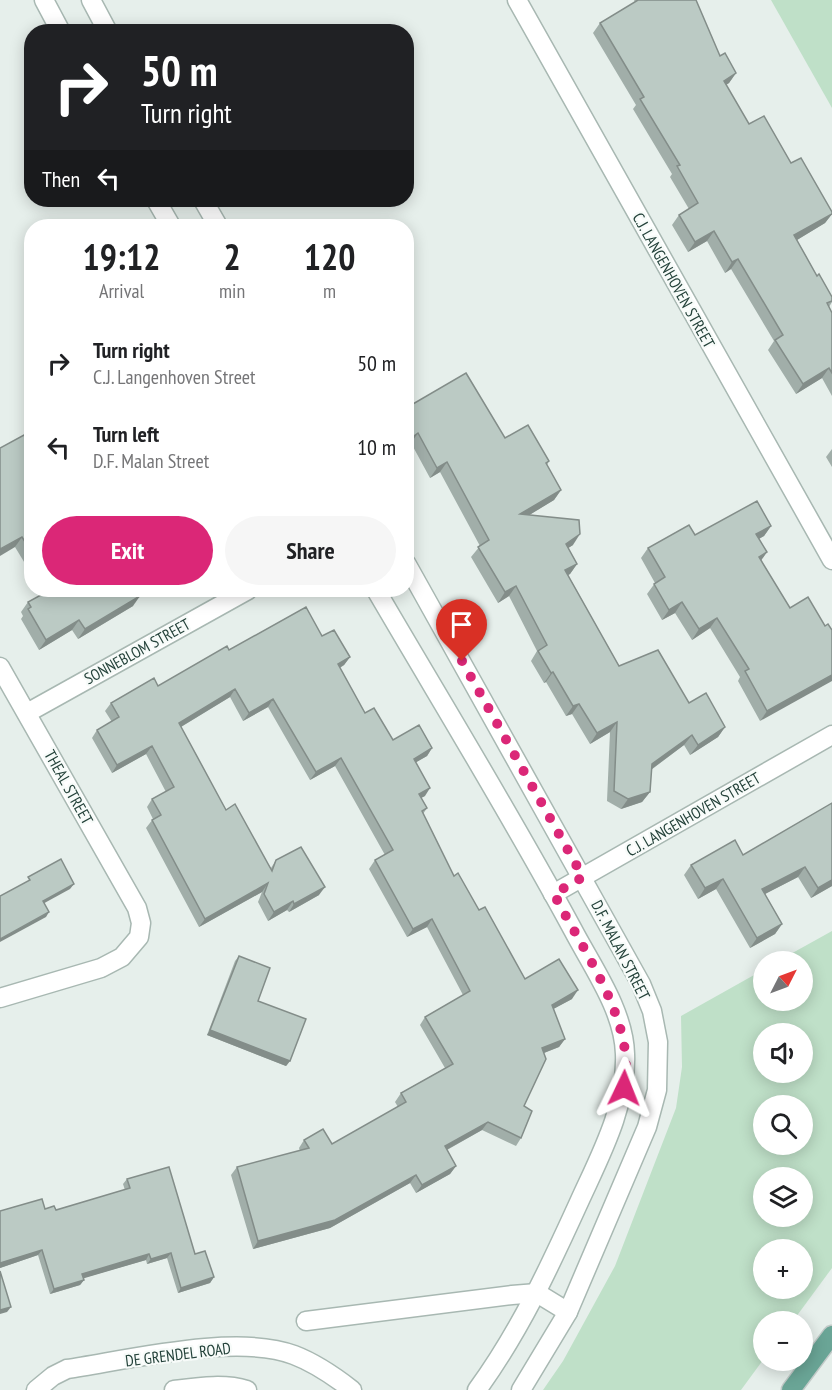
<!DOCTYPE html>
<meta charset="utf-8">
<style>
:root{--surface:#fff;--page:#f6f6f6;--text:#202124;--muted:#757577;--accent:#db2777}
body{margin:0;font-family:"PT Sans Narrow",sans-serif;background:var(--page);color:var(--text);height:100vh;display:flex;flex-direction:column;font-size:22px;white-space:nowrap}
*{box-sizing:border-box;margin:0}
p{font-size:20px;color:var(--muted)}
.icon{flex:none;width:33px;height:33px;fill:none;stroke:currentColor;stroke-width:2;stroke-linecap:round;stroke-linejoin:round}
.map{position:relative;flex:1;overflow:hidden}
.side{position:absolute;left:24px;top:219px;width:390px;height:378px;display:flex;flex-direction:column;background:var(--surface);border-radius:24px;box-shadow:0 3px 15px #0003}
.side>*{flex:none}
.guide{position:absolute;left:24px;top:24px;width:390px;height:183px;border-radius:24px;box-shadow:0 3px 15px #0003;background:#202124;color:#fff;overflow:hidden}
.needle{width:39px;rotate:48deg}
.buttons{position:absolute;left:753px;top:951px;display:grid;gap:12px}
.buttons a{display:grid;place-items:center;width:60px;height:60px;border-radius:50%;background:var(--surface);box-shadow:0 3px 15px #0003;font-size:30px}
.pin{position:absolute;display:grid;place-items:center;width:51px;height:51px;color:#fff;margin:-62px -26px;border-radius:50% 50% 50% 0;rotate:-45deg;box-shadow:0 0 6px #0007}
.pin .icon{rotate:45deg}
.me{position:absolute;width:66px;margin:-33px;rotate:2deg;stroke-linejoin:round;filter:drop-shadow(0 0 4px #0008)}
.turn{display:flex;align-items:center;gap:21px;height:126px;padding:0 18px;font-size:27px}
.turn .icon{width:78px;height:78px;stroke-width:2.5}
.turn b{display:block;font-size:42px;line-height:51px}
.then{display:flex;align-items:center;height:57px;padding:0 18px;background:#0003;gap:12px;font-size:22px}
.eta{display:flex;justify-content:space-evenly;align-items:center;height:102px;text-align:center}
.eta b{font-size:36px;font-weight:700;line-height:42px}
.primary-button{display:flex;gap:12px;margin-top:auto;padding:12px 18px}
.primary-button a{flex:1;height:69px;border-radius:36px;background:var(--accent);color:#fff;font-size:24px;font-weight:700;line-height:69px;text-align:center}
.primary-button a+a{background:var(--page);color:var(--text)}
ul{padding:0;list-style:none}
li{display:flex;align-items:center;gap:18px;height:84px;padding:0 18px}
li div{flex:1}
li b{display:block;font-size:22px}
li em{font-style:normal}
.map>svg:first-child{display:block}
.green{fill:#bfe0c8;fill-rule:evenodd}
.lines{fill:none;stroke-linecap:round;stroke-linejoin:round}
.minor-casing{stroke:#a8b8b2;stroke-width:21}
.major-casing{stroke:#c2cac8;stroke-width:21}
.minor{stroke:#fff;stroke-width:18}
.major{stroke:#6aa596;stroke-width:18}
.wall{fill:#a1aea9}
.shaded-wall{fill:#838d89}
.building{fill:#bbcac4;stroke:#838d89;stroke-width:1.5}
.route{stroke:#db2777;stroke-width:10;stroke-dasharray:0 18}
.labels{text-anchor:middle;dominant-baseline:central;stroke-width:4.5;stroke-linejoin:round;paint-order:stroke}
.street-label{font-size:16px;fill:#24423a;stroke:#f7fbf9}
</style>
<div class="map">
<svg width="832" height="1390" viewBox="0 0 832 1390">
<rect width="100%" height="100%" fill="#e6efeb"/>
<!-- green -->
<g class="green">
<polygon points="771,0 832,0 832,108"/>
<path d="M 832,931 L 832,1268 L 793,1321 L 764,1322 L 763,1360 L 741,1390 L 543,1390 L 563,1361 L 615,1266 L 676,1108 L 682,1067 L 681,1016 L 763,970 L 764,1000 L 802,1000 L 802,962 L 778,961 ZM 764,1034 L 802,1034 L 802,1072 L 764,1072 ZM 764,1106 L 802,1106 L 802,1144 L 764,1144 ZM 764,1178 L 802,1178 L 802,1216 L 764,1216 ZM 764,1250 L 802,1250 L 802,1288 L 764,1288 Z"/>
</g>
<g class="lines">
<defs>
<g id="minor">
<polyline points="44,0 61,32"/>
<polyline points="91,0 108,32"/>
<polyline points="517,0 832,560"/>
<polyline points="156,200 171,226"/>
<polyline points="203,200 218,226"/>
<polyline points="406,563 641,984 652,1011 658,1042 657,1090 647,1127 568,1312 521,1390"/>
<path d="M 376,590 C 442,703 511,815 573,930 C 593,968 624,1011 625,1054 C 627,1106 601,1154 580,1200 C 550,1266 520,1331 477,1390"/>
<polyline points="0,667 137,908 141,923 139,937 122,957 101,968 0,998"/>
<polyline points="27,713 248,590"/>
<polyline points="553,894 832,735"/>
<polyline points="306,1321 512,1295 537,1293 568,1312"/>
<path d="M 36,1390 L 53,1376 L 67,1369 C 127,1360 238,1333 294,1355 C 315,1363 334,1376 352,1390"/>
<path d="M 174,1390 C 198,1387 224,1383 247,1390"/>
</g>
<polyline id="major" points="791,1390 832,1335"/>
</defs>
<!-- minor casing -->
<use href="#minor" class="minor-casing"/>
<!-- major casing -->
<use href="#major" class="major-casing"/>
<!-- minor -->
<use href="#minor" class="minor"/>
<!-- major -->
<use href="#major" class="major"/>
</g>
<!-- wall -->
<g class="wall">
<polygon points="634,0 696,0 720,56 736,73 729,83 726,85 749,124 791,163 832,214 825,223 797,240 817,276 832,297 832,302 829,307 832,313 832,396 822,378 796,394 768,350 774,341 731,269 725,273 707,241 688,252 672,225 679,215 689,209 670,177 672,174 633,109 636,105 593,33 600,23 635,2"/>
<polygon points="406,408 505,438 549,461 547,465 561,490 554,500 529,515 573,545 568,548 577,564 570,574 568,575 619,666 689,703 725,727 718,737 690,755 684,745 651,770 650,792 642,802 621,809 607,801 610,732 590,744 572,714 566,716 546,682 544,683 531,661 537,651 509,596 498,603 471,557 480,546 440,472 430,478 411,443 406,446"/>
<polygon points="32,449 32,575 15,547"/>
<polygon points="832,449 832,467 826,457"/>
<polygon points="771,526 764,536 759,539 767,552 761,560 790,608 832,630 760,721 738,681 740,677 710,628 692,640 675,613 662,620 647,594 655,583 641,558 648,548 695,535"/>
<polygon points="40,590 136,590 133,606 78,639 72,630 39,650 21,619 23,616 21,612 28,602 43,594"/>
<polygon points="322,636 350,657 344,665 340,668 365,713 393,740 432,748 427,756 416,762 425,796 421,797 427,808 423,814 454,876 479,910 525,979 572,999 553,1009 565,1039 559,1047 544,1053 524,1106 521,1138 516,1146 482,1130 447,1150 456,1166 450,1174 416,1193 410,1183 330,1228 253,1249 231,1175 237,1167 300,1151 299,1148 304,1140 332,1144 398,1107 395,1102 401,1093 445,1068 420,1025 425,1017 463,995 427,927 407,937 369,869 375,860 385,855 335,766 310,780 268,707 243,721 230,697 181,727 226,810 271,868 276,860 319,895 289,912 287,910 268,921 258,902 262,892 199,927 146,828 153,819 147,807 152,799 166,792 146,754 112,773 92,738 97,730 112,722 105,711 111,703 158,686 229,650"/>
<polygon points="832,803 832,886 811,898 798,877 765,894 782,924 775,934 750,948 716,889 698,899 684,875 691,865 743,855"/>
<polygon points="239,956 258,1001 290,1061 286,1066 207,1035 235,961"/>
<polygon points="127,1179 195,1254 214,1277 210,1283 178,1293 167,1258 147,1264 146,1260 83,1278 84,1280 80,1285 50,1294 38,1255 0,1268 0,1211 45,1209 56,1210 125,1190 123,1184"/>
</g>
<!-- shaded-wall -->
<g class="shaded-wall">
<polygon points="736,73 729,83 716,91 724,81"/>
<polygon points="832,214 825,223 787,246 794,235"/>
<polygon points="714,231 707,241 688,252 695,242"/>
<polygon points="738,259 731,269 725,273 732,262"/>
<polygon points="829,368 822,378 796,394 803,384"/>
<polygon points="418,433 411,443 406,446 406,444 411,438"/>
<polygon points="447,462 440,472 430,478 437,468"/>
<polygon points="561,490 554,500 513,525 520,514"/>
<polygon points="771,526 764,536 749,544 756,534"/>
<polygon points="580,534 573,545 559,554 566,544"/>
<polygon points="22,537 15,547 0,556 0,549"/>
<polygon points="767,552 760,562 759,557"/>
<polygon points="577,564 570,574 558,580 565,570"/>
<polygon points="516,586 509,596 498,603 505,592"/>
<polygon points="140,596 133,606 78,639 85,629"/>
<polygon points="682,602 675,613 662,620 669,610"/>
<polygon points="717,618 710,628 692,640 699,629"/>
<polygon points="79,620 72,630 39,650 46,640"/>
<polygon points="350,657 344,665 332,672 338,664"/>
<polygon points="553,672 546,682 544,683 551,673"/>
<polygon points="832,675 832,681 760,721 767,711"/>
<polygon points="235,689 230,697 174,731 179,723"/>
<polygon points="273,699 268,707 243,721 249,713"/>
<polygon points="579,704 572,714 566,716 573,706"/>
<polygon points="617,722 610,732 590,744 597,733"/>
<polygon points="725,727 718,737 690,755 698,745"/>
<polygon points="692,735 684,745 645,774 652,764"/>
<polygon points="152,746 146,754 112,773 117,765"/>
<polygon points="432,748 427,756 408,767 414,759"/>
<polygon points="341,758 335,766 310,780 316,772"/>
<polygon points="430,788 425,796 414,802 419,794"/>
<polygon points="650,792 642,802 621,809 628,799"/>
<polygon points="805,867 798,877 755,899 762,889"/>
<polygon points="723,879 716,889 698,899 705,888"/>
<polygon points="832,880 832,886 811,898 818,888"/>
<polygon points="268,883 262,892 199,927 205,919"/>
<polygon points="74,884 70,889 39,906 43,901"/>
<polygon points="325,887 319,895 289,912 294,904"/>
<polygon points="293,901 287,910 268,921 274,912"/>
<polygon points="49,912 46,917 0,942 0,939"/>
<polygon points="432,919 427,927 407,937 413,929"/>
<polygon points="782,924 775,934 750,948 757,938"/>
<polygon points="578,990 572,999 546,1013 552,1005"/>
<polygon points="210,1030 290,1061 286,1066 207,1035"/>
<polygon points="565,1039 559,1047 536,1056 542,1048"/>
<polygon points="488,1122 482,1130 439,1154 445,1146"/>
<polygon points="456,1166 450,1174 416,1193 422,1185"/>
<polygon points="416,1175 410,1183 330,1228 253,1249 258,1241"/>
<polygon points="42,1250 38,1255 0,1268 0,1263"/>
<polygon points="171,1253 167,1258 147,1264 151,1259"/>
<polygon points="149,1254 146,1260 78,1280 82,1274"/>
<polygon points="214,1277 210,1283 178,1293 181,1288"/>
<polygon points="84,1280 80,1285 50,1294 54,1289"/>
<polygon points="11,1307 7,1312 0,1314 0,1310"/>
</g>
<!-- building -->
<g class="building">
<polygon points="638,0 696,0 720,56 725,53 736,73 724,81 749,124 764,116 791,163 801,158 832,212 832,214 794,235 817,276 819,274 832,297 832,301 827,303 832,313 832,373 829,368 803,384 775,340 783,335 738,259 732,262 714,231 695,242 679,215 698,203 677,166 680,165 640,99 644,97 600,23"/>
<polygon points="466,373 505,438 528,425 549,461 546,463 561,490 520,514 579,520 580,534 566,544 577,564 565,570 619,666 658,650 689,703 706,693 725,727 698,745 692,735 652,764 650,792 628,799 614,791 617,722 597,733 579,704 573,706 553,672 551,673 538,651 547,645 516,586 505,592 478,547 489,540 447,462 437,468 418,433 411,438 406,430 406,408"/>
<polygon points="24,435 32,449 32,553 22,537 0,549 0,448"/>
<polygon points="757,501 771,526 756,534 767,552 759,557 790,608 808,597 825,626 828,624 832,630 832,675 767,711 745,671 749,669 717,618 699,629 682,602 669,610 654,584 665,577 648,548 689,525 695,535"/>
<polygon points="50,590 136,590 140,596 85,629 79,620 46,640 28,609 31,607 28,602"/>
<polygon points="306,607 322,636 334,630 350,657 338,664 365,713 374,708 393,740 419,725 432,748 414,759 430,788 419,794 427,808 422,811 454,876 458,873 479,910 485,907 525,979 559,959 578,990 552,1005 565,1039 542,1048 546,1059 524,1106 532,1111 521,1138 488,1122 445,1146 456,1166 422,1185 416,1175 335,1220 258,1241 237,1167 309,1148 304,1140 323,1129 332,1144 406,1102 401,1093 453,1064 425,1017 470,991 432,919 413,929 375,860 393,850 341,758 316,772 273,699 249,713 235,689 179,723 226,810 235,804 272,871 276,860 301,847 325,887 294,904 293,901 274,912 264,894 268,883 205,919 152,820 161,815 152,799 174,787 152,746 117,765 97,730 119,717 111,703 154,678 158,686 227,646 229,650"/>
<polygon points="832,803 832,880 818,888 805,867 762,889 782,924 757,938 723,879 705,888 691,865 735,840 743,855"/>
<polygon points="61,859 74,884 43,901 49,912 0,939 0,896 30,880 28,877"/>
<polygon points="239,956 270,968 258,1001 306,1019 290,1061 210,1030"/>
<polygon points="169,1167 195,1254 205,1251 214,1277 181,1288 171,1253 151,1259 149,1254 82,1274 84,1280 54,1289 42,1250 0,1263 0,1211 42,1199 45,1209 54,1206 56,1210 130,1188 127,1179"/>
<polygon points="0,1271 11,1307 0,1310"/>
</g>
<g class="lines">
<!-- route -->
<path class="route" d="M 462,661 L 583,877 L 554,894 C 578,941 618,998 625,1051 C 627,1062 625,1076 624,1088"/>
</g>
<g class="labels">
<!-- street labels -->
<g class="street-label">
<text transform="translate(674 280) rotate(61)">C.J. LANGENHOVEN STREET</text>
<text transform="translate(137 651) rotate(-29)">SONNEBLOM STREET</text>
<text transform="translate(69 787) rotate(61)">THEAL STREET</text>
<text transform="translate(693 814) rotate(-30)">C.J. LANGENHOVEN STREET</text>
<text transform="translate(621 950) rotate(63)">D.F. MALAN STREET</text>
<text transform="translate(178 1354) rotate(-7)">DE GRENDEL ROAD</text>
</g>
</g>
</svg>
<div class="buttons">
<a><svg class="needle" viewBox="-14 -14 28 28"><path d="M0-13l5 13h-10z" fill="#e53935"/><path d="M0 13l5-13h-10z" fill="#757577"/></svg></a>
<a><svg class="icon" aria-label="sound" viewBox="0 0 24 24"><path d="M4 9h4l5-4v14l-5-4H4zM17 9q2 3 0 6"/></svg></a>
<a><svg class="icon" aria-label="search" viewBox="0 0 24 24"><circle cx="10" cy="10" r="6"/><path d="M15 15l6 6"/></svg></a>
<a><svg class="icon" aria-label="layers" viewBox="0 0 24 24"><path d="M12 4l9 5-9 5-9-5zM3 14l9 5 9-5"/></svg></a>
<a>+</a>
<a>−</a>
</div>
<div class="pin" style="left:462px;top:661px;background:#d93025"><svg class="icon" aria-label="arrive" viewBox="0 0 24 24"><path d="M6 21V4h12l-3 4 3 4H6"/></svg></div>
<svg class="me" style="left:624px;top:1088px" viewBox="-20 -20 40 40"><path d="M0-17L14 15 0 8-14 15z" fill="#db2777" stroke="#fff" stroke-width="4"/></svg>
<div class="guide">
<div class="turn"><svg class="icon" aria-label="right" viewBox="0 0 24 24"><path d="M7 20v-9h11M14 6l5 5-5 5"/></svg><div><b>50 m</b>Turn right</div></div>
<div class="then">Then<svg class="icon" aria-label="left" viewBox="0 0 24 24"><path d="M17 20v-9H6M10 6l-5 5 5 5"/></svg></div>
</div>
<section class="side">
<div class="eta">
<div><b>19:12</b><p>Arrival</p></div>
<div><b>2</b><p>min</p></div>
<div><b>120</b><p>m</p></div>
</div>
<ul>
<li><svg class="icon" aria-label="right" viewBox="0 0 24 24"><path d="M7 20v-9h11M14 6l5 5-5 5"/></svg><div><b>Turn right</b><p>C.J. Langenhoven Street</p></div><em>50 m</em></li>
<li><svg class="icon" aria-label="left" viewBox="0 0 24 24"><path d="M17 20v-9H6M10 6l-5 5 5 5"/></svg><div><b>Turn left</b><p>D.F. Malan Street</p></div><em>10 m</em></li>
</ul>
<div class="primary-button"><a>Exit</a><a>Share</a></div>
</section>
</div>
